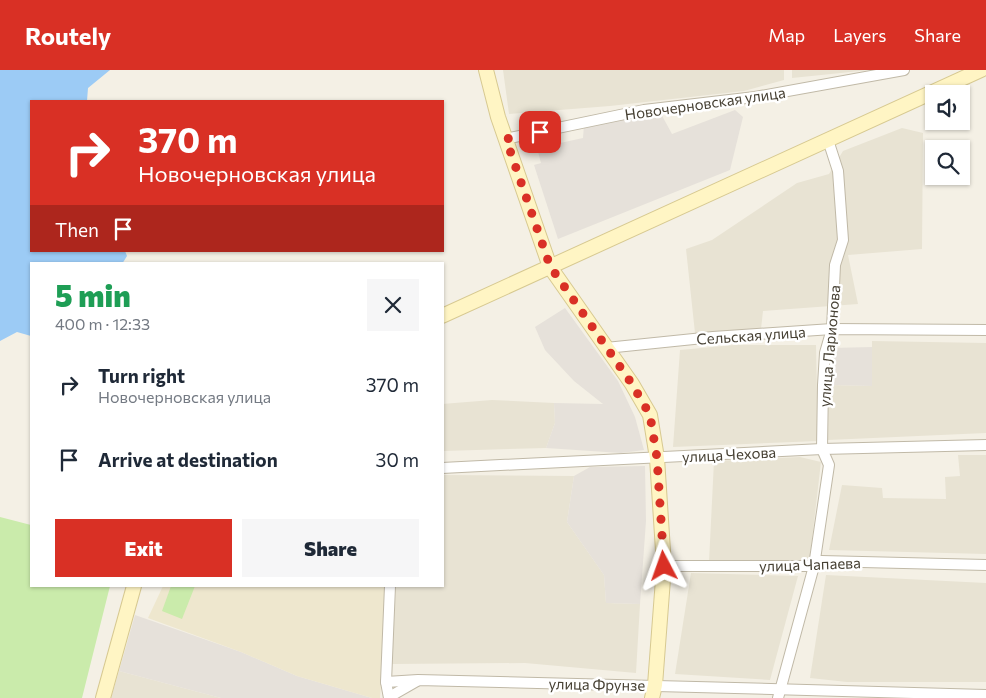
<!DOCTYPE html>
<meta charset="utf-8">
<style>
:root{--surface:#fff;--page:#f6f6f7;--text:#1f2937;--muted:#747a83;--accent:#d93025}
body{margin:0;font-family:Commissioner,sans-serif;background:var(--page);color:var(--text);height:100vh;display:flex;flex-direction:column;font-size:19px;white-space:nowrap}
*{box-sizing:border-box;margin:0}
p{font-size:16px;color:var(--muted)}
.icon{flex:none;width:28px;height:28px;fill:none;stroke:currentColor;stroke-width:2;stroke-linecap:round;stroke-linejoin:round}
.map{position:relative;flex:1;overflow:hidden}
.panel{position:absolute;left:30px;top:192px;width:414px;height:325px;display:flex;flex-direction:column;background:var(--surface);border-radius:0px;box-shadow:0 1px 4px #0004}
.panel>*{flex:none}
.banner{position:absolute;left:30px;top:30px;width:414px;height:152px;border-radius:0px;box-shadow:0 1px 4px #0004;background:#d93025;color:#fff;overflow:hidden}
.fabs{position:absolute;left:925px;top:15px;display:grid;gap:10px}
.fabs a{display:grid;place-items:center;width:45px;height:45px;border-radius:0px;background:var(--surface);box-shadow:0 1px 4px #0004;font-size:25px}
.pin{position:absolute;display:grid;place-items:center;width:42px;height:42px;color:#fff;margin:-21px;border-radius:10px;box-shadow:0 2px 8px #0006}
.me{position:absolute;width:55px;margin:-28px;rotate:356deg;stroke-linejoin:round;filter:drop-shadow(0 0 4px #0008)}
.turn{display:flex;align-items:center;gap:18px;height:105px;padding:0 25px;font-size:22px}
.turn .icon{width:65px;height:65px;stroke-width:2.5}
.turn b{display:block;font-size:35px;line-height:42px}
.then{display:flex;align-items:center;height:48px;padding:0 25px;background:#0003;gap:10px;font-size:19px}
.round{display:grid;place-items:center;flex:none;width:52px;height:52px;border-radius:0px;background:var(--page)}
.overview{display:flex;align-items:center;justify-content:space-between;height:85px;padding:0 25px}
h1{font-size:30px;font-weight:800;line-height:38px;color:#1e9e55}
.primary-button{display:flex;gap:10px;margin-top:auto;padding:10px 25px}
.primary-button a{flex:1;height:58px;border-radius:0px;background:var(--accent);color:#fff;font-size:20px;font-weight:800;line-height:58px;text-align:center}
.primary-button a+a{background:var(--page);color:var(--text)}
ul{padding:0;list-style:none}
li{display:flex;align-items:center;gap:15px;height:75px;padding:0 25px}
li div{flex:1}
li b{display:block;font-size:19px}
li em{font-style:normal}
header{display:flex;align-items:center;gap:30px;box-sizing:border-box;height:70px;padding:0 25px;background:var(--accent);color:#fff}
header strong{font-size:24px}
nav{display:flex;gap:28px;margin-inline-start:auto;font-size:18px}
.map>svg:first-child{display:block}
.residential{fill:#e8e3d3}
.industrial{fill:#e6e1da}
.education{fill:#eee7ce}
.green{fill:#caebab}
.water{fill:#9ccbf5}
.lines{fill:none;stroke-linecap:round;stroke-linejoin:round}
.street-casing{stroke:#c0b9a7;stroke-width:12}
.secondary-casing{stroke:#d7c991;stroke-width:16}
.street{stroke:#fff;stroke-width:10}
.secondary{stroke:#fff5c4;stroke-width:14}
.route{stroke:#d93025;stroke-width:9;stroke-dasharray:0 16.2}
.labels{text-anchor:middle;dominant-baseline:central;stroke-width:5;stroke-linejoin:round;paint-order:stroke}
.street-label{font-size:15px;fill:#474134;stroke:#fff}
</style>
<header>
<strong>Routely</strong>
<nav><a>Map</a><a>Layers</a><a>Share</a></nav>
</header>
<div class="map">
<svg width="986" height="628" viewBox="0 0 986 628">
<rect width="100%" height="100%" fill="#f4f0e5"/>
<!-- residential -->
<g class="residential">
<polygon points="503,0 784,0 784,10 744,21 610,36 509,44"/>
<polygon points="792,0 870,0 792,8"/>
<polygon points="902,58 923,63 922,179 848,185 858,234 763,241 761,259 695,263 686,179 712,170 797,113 829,104 843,81"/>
<polygon points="872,271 986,273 986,363 828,370 829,315 872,316"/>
<polygon points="734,275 816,275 818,371 673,377 680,280"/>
<polygon points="492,330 554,333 555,353 546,378 443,381 442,334"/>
<polygon points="958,385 986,385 986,484 829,480 842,415 882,418 883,428 946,429 945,407 960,406"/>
<polygon points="800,387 821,392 809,495 709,492 714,391"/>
<polygon points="443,405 574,406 567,452 604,505 606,533 640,534 636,603 525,593 392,594 396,516 442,516"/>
<polygon points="691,503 798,506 770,610 675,604"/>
<polygon points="826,505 986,513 986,612 847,612 810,608"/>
<polygon points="119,601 221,628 111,628"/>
</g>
<!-- industrial -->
<g class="industrial">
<polygon points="735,40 743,47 730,100 558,169 534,95 541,93 537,78 583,68 584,55 660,42 672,64"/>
<polygon points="565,238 618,311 635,347 644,380 621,383 546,378 555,353 554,333 603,334 574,311 545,280 535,257"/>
<polygon points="872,277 872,316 829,315 831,278"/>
<polygon points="645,396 646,451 640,534 606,533 604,505 567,452 574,406 590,397"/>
<polygon points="135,545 241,582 297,606 372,628 221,628 119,601"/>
</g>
<!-- education -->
<polygon class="education" points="163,516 388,516 380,628 372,628 297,606 241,582 148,548"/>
<!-- green -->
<g class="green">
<polygon points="0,447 31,455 31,516 110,516 82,628 0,628"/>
<polygon points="171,516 195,516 182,549 162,541"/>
</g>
<!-- water -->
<polygon class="water" points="0,0 110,0 88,18 87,31 31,31 31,181 125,181 127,186 122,194 31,194 31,266 17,262 0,271"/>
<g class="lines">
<defs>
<g id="street">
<polyline points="505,69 644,40 755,27 904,0"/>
<polyline points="606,278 713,267 832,259 986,260"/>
<polyline points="442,398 822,379 986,375"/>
<polyline points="664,496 814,496 821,491 986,495"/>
<path d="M 386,612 L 418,610 C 607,614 797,620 986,625"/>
<polyline points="389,627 417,611"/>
<polyline points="389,628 386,612 390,516"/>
<polyline points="778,628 814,496 829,395 822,379 823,315 825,283 832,259 835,195 843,170 838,101 828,70"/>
</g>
<g id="secondary">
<polyline points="486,0 498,47 550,197 632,314 650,345 657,388 664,496 655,615 652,628"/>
<polyline points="442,246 981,0"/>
<polyline points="103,628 134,516"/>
</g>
</defs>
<!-- street casing -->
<use href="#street" class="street-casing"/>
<!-- secondary casing -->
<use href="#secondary" class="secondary-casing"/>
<!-- street -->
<use href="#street" class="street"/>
<!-- secondary -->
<use href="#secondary" class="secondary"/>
</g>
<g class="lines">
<!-- route -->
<polyline class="route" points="540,62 506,69 550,196 632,314 650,345 657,388 664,496"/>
</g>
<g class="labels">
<!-- street labels -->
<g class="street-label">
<text transform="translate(705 33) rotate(-8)">Новочерновская улица</text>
<text transform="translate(751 265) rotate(-4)">Сельская улица</text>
<text transform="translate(829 276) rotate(-85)">улица Ларионова</text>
<text transform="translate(729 384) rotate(-3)">улица Чехова</text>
<text transform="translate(810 494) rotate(-2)">улица Чапаева</text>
<text transform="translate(597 614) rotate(1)">улица Фрунзе</text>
</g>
</g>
</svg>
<div class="fabs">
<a><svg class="icon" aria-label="sound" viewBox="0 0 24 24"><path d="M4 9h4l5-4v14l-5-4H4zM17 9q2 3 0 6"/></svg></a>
<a><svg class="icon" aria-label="search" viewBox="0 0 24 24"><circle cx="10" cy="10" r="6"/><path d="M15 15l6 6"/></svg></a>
</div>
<div class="pin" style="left:540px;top:62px;background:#d93025"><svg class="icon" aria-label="arrive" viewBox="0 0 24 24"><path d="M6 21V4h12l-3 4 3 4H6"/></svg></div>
<svg class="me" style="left:664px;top:496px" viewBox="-20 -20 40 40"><path d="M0-17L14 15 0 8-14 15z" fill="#d93025" stroke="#fff" stroke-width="4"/></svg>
<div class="banner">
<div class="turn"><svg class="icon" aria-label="right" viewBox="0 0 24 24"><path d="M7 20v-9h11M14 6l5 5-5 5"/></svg><div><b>370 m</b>Новочерновская улица</div></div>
<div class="then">Then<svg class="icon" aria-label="arrive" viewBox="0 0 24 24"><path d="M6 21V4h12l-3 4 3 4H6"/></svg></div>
</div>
<section class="panel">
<div class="overview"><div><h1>5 min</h1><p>400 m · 12:33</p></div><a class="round"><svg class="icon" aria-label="close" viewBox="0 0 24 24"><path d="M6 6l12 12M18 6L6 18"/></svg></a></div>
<ul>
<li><svg class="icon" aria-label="right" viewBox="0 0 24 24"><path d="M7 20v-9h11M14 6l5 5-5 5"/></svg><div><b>Turn right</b><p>Новочерновская улица</p></div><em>370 m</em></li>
<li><svg class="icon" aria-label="arrive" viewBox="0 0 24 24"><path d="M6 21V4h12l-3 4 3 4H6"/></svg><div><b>Arrive at destination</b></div><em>30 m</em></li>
</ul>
<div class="primary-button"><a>Exit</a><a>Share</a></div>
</section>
</div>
